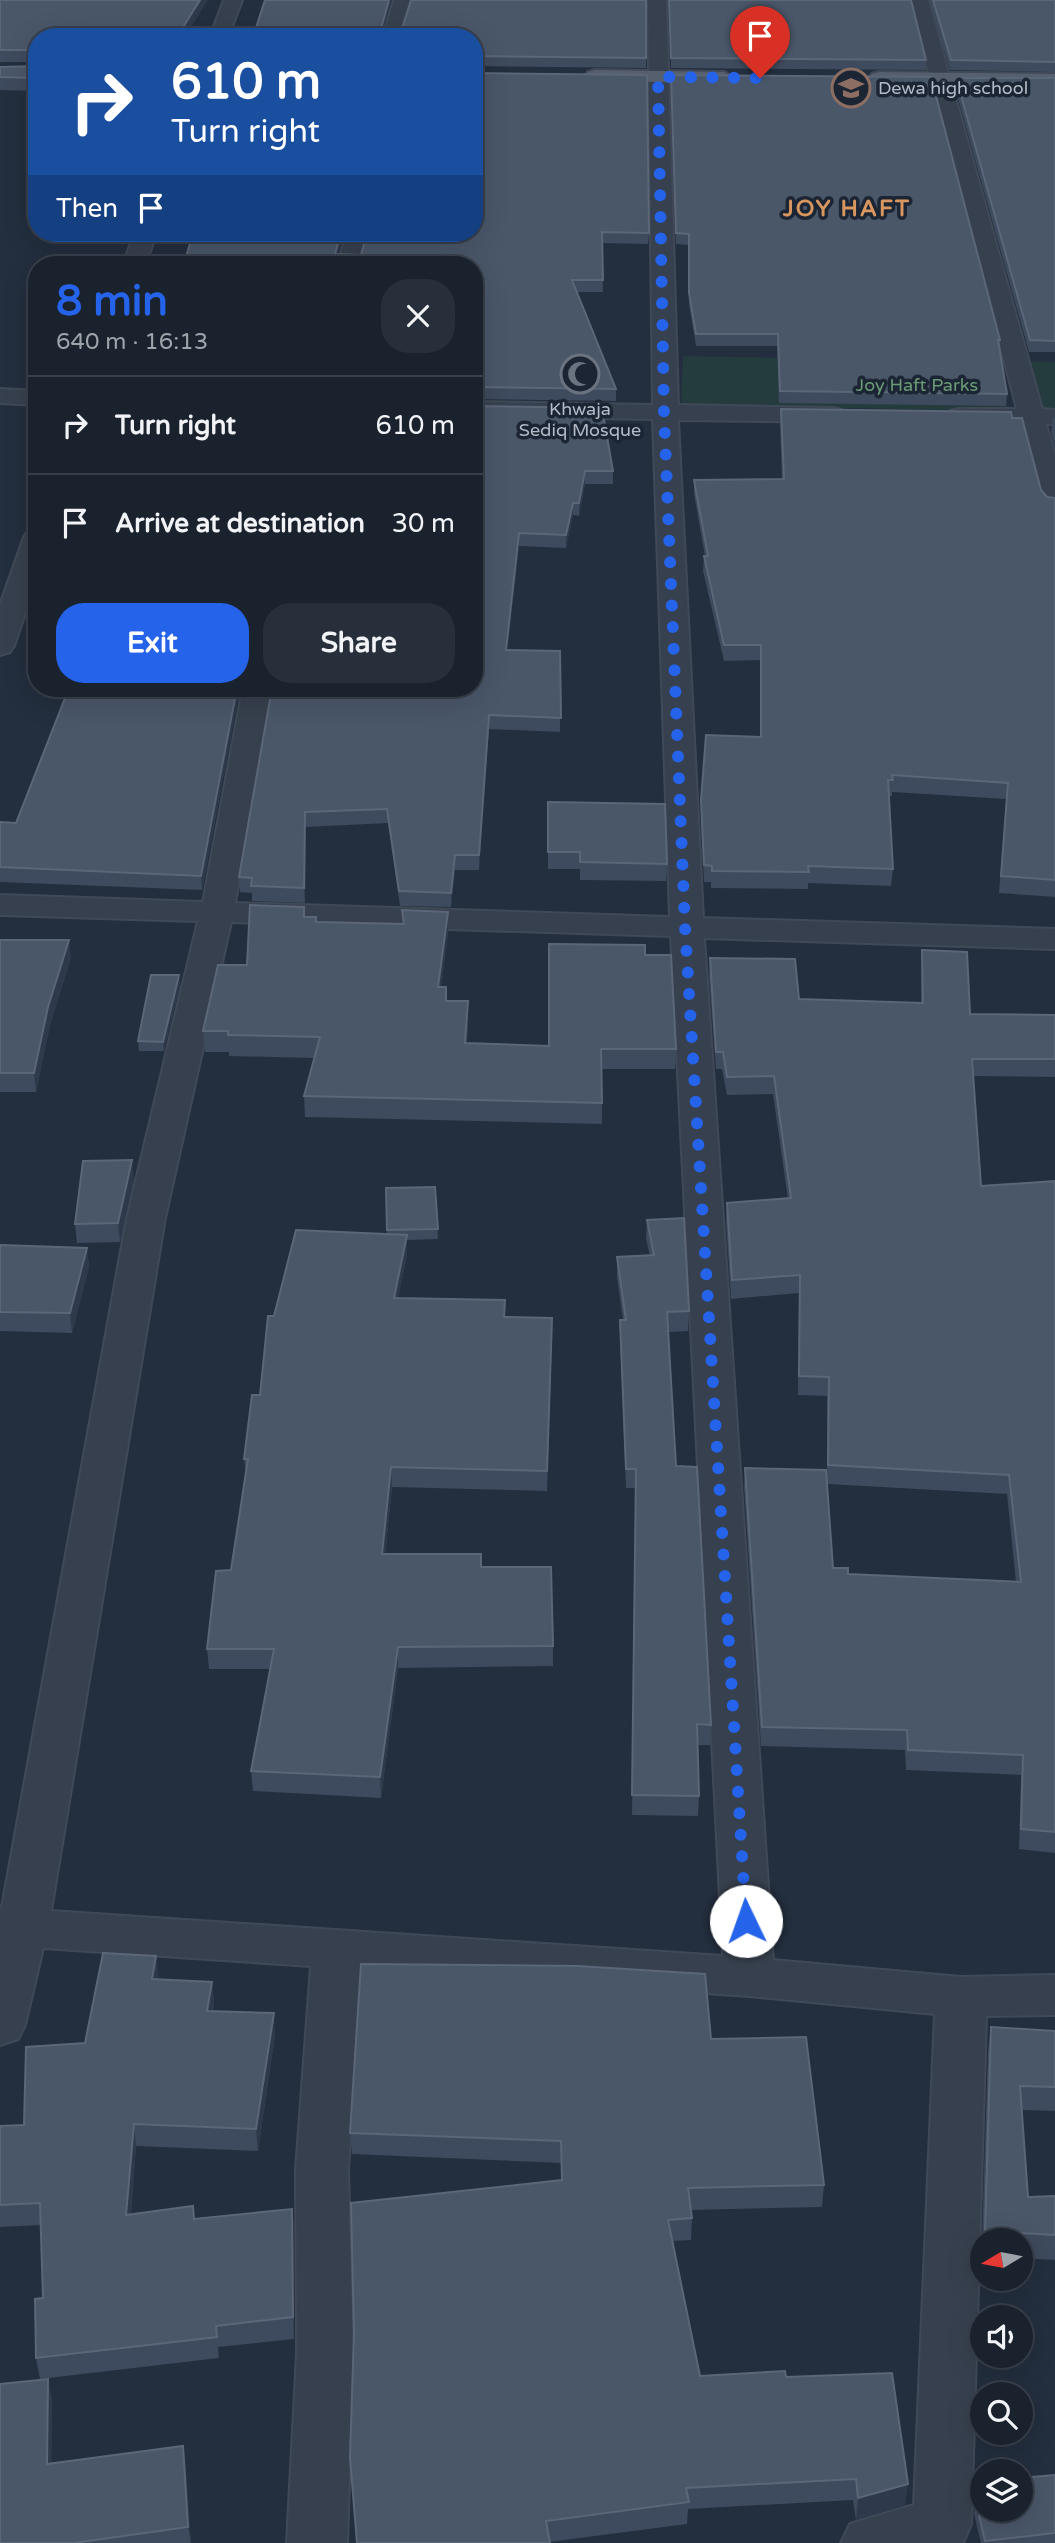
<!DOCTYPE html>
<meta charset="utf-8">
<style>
:root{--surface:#1a222e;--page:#272f3a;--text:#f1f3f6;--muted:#9fa4aa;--line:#383f4a;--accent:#2563eb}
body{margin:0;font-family:"Varela Round",sans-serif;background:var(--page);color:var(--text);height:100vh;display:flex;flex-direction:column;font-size:26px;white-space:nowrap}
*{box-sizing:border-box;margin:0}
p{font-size:23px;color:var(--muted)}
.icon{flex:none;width:38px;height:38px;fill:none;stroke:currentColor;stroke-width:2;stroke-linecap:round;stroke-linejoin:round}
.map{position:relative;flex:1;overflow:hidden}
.details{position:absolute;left:28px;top:256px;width:455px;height:441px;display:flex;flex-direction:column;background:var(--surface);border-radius:28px;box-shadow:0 7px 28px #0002,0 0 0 2px var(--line)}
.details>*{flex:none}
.hud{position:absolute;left:28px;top:28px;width:455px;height:214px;border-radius:28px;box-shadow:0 7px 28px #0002,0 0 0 2px var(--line);background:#1a4fa0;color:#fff;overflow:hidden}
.needle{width:46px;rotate:260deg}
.buttons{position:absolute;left:970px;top:2228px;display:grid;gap:14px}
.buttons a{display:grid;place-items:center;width:63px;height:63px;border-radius:50%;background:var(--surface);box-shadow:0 7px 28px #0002,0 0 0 2px var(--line);font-size:35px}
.pin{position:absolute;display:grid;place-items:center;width:60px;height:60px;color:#fff;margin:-72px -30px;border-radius:50% 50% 50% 0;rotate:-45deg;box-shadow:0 0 7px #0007}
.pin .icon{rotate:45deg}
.me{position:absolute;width:77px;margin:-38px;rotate:357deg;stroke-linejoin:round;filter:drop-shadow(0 0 5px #0008)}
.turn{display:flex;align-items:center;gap:24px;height:147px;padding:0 28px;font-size:32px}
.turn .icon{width:91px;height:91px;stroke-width:2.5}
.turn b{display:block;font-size:49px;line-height:60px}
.then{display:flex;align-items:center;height:66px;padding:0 28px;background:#0003;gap:14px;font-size:26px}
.round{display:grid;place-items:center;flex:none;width:74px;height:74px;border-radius:28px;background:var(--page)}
.headline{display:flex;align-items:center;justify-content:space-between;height:119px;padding:0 28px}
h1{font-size:42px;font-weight:800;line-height:52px;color:var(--accent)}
.cta{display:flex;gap:14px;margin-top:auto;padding:14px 28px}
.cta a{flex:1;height:80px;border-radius:28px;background:var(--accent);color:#fff;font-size:28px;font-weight:800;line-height:80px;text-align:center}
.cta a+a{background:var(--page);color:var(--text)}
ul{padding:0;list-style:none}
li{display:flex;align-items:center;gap:21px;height:98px;padding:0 28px;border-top:2px solid var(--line)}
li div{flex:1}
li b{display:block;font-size:26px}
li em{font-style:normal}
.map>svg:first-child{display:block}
.green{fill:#253c3f}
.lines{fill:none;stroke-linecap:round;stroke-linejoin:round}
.minor-casing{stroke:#404957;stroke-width:4}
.major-casing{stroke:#404957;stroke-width:4}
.minor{fill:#37404e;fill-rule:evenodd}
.major{fill:#555f6e;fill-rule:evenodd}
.wall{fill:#3e4a5d;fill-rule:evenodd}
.shaded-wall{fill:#2e3a4c}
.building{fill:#4a5769;stroke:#5b6678;stroke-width:2}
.route{stroke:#2563eb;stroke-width:12;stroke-dasharray:0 21.6}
.labels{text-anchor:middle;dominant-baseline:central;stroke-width:7;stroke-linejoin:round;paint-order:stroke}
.far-poi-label{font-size:18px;fill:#b3bbc9;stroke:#1c2533;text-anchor:start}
.far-park-label{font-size:18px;fill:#6a9b76;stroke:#1c2533}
.far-district-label{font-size:23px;font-weight:bold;letter-spacing:2px;fill:#d89760;stroke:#1c2533}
</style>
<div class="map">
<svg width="1055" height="2543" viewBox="0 0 1055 2543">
<rect width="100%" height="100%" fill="#232e3e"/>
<!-- green -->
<g class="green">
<polygon points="683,356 998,362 1008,411 681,405"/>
<polygon points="1020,361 1055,362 1055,412 1031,411"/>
</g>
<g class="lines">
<defs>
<g id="minor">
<polygon points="224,0 242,0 228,37 210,37"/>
<polygon points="394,0 412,0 401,37 383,37"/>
<path d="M 648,0 L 666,0 L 678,405 L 833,408 L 842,410 L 845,415 L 842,420 L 833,422 L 678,420 L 703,918 L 1055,929 L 1055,949 L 704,938 L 773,1960 L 961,1977 L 1055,1975 L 1055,2015 L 986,2016 L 971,2524 L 963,2543 L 841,2543 L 850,2524 L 914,2505 L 935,2014 L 749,1996 L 360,1970 L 348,2170 L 353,2354 L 347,2543 L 287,2543 L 297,2354 L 296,2170 L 311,1966 L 43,1948 L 25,2025 L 18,2039 L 0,2045 L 0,1907 L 2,1907 L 127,1218 L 198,921 L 0,915 L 0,895 L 203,902 L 243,688 L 272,688 L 235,903 L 670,917 L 653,419 L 474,416 L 474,402 L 653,405 ZM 231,922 L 671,936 L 723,1956 L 51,1911 L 165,1218 Z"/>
<polygon points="910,0 928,0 1042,409 1055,410 1055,424 1046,424 1055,456 1055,511 1046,509 1042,503 1021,424 959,423 950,421 947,416 950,411 959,409 1017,409"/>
<polygon points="135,233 157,233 145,264 123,264"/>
<polygon points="347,233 369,233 360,264 338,264"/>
<polygon points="0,389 37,391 37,405 0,403"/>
<polygon points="37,529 37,578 14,646 10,652 0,655 0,605 24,537 28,531"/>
</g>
<g id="major">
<polygon points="595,70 724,72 734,78 724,84 588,80 585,76 588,72"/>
<polygon points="879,72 1055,74 1055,86 872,82 869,78 872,74"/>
</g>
</defs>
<!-- minor casing -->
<use href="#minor" class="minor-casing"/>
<!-- major casing -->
<use href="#major" class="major-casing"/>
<!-- minor -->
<use href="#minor" class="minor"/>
<!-- major -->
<use href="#major" class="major"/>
</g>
<!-- wall -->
<g class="wall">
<polygon points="0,0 37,37 37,62 0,62"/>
<polygon points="265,0 392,0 384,29 402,29 646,0 646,68 474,66 474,37 253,37"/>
<polygon points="669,0 911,0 926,60 926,70 671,68"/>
<polygon points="929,0 1055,0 1055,72 950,70"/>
<polygon points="37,66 37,91 0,90 0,67"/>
<polygon points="474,73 649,233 648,244 602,243 603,292 577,292 616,389 616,401 474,399 474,264 184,264 193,233 345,233 339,254 361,255"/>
<polygon points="671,75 1000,340 1000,348 1007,394 1006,406 779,403 777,346 696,346 689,304 689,245 676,244"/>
<polygon points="956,78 1055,78 1055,352 1029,352 955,88"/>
<polygon points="474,406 613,471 613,484 585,484 579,516 573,515 566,548 519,546 507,650 560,651 560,732 489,729 479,870 455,870 451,907 400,906 388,823 306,827 305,903 252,901 252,893 240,892 239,877"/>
<polygon points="781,409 1012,418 1041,490 1047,497 1055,498 1055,897 999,893 1006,799 892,792 892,796 889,796 893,869 891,886 808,883 808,889 711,888 711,882 704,882 701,816 701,800 760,737 761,660 724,661 703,571 704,556 705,556 694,494 694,480 782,479 780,423"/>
<polygon points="1053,418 1055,418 1055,447 1051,432"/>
<polygon points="69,688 240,688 202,890 0,882 0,822 16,823"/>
<polygon points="548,802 667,864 666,881 580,880 580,869 548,869"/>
<polygon points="304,907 304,917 317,922 403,924 402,910 448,932 441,987 446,987 447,1001 468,1021 467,1043 549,1046 645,955 676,1049 675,1069 602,1069 602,1124 305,1117 304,1096 314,1058 229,1056 229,1052 205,1052 203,1031 247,965"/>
<polygon points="0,940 71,958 50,1025 36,1092 0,1092"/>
<path d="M 922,950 L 970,1014 L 1055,1015 L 1055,1077 L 973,1076 L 981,1186 L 1055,1181 L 1055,1853 L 1019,1849 L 1021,1775 L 906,1770 L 905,1750 L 761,1746 L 744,1487 L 745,1468 L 827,1478 L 827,1396 L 798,1395 L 799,1293 L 731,1299 L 726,1221 L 727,1203 L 788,1199 L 773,1094 L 727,1095 L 722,1069 L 716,1069 L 709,976 L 710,958 L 799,999 L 921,1003 L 921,967 ZM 827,1484 L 1007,1494 L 1016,1582 L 848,1574 L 833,1568 Z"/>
<polygon points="179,975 180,985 164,1051 139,1051 138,1041"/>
<polygon points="134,1179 120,1242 77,1243 75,1224"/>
<polygon points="435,1187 438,1239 407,1240 407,1255 398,1298 505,1317 552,1338 547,1491 392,1487 385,1554 481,1567 553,1646 553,1666 398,1668 381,1798 253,1791 251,1771 271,1669 209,1669 207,1649 231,1570 246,1476 244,1459 260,1395 274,1316 387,1234 386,1188"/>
<polygon points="647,1220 689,1311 688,1331 668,1332 676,1466 711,1725 710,1745 698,1745 699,1796 698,1816 632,1815 636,1488 626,1488 620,1340 620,1320 623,1320 617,1277 617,1257 650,1256 646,1239"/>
<polygon points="0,1245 87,1248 89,1267 72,1333 0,1331"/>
<polygon points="156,1956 158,1979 212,1982 214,2003 213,2011 275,2035 258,2151 136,2146 131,2214 195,2219 292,2209 294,2230 294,2339 218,2347 219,2358 40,2379 36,2358 43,2298 41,2225 0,2227 0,2126 24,2125 85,2043"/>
<polygon points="991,2027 1055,2031 1055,2111 1022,2110 1028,2197 1055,2196 1055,2260 1020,2258 1020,2240 982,2240 988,2051"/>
<polygon points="711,2039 824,2185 822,2207 691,2210 692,2218 691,2240 673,2241 700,2376 786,2377 905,2505 856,2520 853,2500 688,2509 687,2524 549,2542 357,2543 562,2180 561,2163 352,2154 350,2133"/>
<polygon points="48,2379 52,2401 51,2463 183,2446 191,2543 0,2543"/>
<polygon points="1055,2475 1055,2543 981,2543 974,2514 976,2483"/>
</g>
<!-- shaded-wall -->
<g class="shaded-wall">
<polygon points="200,0 208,0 185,37 177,37"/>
<polygon points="389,0 392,0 381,37 381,29"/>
<polygon points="341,233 345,233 336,264 335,254"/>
<polygon points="585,471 585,484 579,516 579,503"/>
<polygon points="573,503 573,515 566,548 566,535"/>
<polygon points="519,533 519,546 506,663 506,650"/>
<polygon points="237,688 240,688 202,890 201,876"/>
<polygon points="489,715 489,729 479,870 479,855"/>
<polygon points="305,812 306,827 305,903 304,888"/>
<polygon points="455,855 455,870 451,907 451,893"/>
<polygon points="448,912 448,932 439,1007 438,987"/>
<polygon points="69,940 71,958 50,1025 36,1092 34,1073 48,1007"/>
<polygon points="179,975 180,985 164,1051 163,1042"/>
<polygon points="468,1001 468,1021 465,1064 465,1043"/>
<polygon points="132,1160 134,1179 120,1242 118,1223"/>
<polygon points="407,1235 407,1255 394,1318 394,1298"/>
<polygon points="87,1248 89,1267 72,1333 70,1313"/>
<polygon points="391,1467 392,1487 383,1574 382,1554"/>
<polygon points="398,1647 398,1668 381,1798 380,1777"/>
<polygon points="156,1956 159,1977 154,2000 152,1979"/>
<polygon points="212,1982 214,2003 209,2032 207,2011"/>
<polygon points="274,2013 275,2035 258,2151 256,2129"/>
<polygon points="134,2124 136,2146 129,2236 126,2215"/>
<polygon points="292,2209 294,2230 294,2339 293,2317"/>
<polygon points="48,2379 52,2401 51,2485 47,2464"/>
<polygon points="183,2446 186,2467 191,2543 188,2527"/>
<polygon points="908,2484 905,2505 856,2520 858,2498"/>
</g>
<!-- building -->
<g class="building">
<polygon points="0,0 200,0 177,37 37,37 37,50 0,50"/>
<polygon points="265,0 389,0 381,29 402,29 411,0 646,0 646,58 474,56 474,37 253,37"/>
<polygon points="669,0 911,0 926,60 671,58"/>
<polygon points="933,0 1055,0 1055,62 951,60"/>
<polygon points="37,66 37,78 0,77 0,67"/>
<polygon points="474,73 647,75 649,233 602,232 603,280 572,280 616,389 474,387 474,264 184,264 193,233 341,233 335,254 361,255 367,233 474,233"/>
<polygon points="671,75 931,77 1000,340 998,340 1007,394 780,391 778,334 696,334 689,293 689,234 676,233"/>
<polygon points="956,78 1055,78 1055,341 1030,340"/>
<polygon points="474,406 602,408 613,471 585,471 579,503 573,503 566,535 519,533 506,650 560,651 561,718 489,715 479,855 455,855 451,893 399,891 387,809 305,812 304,888 251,886 252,878 239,877 272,688 474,688"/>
<polygon points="781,409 1011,412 1012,418 1022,418 1041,490 1047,497 1055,498 1055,880 1001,876 1008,783 892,775 893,780 888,780 893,869 808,866 809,872 712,871 712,866 704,865 701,800 706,735 761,737 761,645 724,645 704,556 708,556 694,480 784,479"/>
<polygon points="69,688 237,688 201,876 0,867 0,822 16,823"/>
<polygon points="548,802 665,804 667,864 580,862 580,852 548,852"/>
<polygon points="250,905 304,907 304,917 316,917 316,922 404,924 402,910 448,912 438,987 446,987 446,1001 468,1001 465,1043 549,1046 549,944 645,945 645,955 671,955 676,1049 601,1049 602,1103 304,1096 320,1037 228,1035 228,1031 203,1031 218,965 247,965"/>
<polygon points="0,940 69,940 48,1007 34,1073 0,1073"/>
<polygon points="922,950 967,952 970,1014 1055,1015 1055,1059 972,1059 981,1186 1055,1181 1055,1832 1021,1829 1023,1755 908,1750 907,1730 762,1727 745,1468 826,1470 833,1568 848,1568 848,1574 1021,1582 1009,1475 828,1465 829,1377 799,1376 800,1275 732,1280 727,1203 791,1198 774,1076 727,1077 723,1052 716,1052 710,958 795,959 799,999 923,1003"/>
<polygon points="151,975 179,975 163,1042 138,1041"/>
<polygon points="132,1160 118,1223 75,1224 83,1161"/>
<polygon points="435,1187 438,1229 387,1230 386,1188"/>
<polygon points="684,1218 689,1311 667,1312 676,1466 697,1467 711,1725 697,1724 699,1796 632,1795 636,1469 626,1469 620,1320 626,1320 617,1257 654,1255 647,1220"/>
<polygon points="296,1230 407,1235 394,1298 505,1300 504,1317 552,1318 547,1471 391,1467 382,1554 481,1554 481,1567 551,1567 553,1646 398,1647 380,1777 251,1771 274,1649 207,1649 216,1571 231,1570 248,1459 244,1459 252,1395 260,1395 268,1316 274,1316"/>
<polygon points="0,1245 87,1248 70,1313 0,1312"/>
<polygon points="103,1953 156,1956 152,1979 212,1982 207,2011 274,2013 256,2129 134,2124 126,2215 193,2206 194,2219 292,2209 293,2317 216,2326 217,2337 36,2358 35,2299 43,2298 40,2203 0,2205 0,2126 24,2125 26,2047 85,2043"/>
<polygon points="361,1964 578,1966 705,1974 711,2039 806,2037 824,2185 688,2188 692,2218 668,2220 700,2376 785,2371 786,2377 892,2373 908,2484 858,2498 856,2479 686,2488 689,2502 546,2521 550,2543 357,2543 350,2458 354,2333 351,2203 562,2180 561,2141 350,2133"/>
<polygon points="991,2027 1055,2031 1055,2087 1020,2086 1028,2197 1055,2196 1055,2235 985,2231"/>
<polygon points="48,2379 47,2464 183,2446 188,2527 74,2543 0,2543 0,2384"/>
<polygon points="1055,2475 1055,2533 985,2541 976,2503 976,2483 982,2482 982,2510 1020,2510 1020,2478"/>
</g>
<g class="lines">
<!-- route -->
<polyline class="route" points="746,1921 685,927 664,413 658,77 760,78"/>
</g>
<!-- icons -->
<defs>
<symbol id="school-ring" viewBox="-11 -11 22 22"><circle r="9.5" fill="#1c2533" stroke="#8d6e63" stroke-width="1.5"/><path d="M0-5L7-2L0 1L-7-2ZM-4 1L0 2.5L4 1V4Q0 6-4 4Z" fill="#8d6e63"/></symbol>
<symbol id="mosque-ring" viewBox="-11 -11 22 22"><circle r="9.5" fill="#1c2533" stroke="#6b7280" stroke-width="1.5"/><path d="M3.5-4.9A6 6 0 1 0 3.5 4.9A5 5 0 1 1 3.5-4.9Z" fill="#6b7280"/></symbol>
</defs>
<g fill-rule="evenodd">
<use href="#school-ring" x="829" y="66" width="44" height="44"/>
<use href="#mosque-ring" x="558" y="352" width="44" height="44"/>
</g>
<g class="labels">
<!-- far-poi labels -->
<g class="far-poi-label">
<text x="878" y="88">Dewa high school</text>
<text x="580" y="409" text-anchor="middle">Khwaja<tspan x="580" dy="21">Sediq Mosque</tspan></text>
</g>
<!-- far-park labels -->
<g class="far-park-label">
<text x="917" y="385">Joy Haft Parks</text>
</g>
<!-- far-district labels -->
<g class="far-district-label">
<text x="847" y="209">JOY HAFT</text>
</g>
</g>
</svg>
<div class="buttons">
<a><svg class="needle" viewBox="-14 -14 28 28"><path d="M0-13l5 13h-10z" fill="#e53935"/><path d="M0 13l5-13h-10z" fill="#9fa4aa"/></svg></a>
<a><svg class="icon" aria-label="sound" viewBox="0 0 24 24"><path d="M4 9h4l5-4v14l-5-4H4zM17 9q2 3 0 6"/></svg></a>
<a><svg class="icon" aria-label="search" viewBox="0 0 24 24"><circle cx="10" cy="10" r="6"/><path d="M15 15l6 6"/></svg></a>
<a><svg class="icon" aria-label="layers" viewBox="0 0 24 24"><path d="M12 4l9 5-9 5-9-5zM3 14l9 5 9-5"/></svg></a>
</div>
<div class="pin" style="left:760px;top:78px;background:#d93025"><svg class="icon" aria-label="arrive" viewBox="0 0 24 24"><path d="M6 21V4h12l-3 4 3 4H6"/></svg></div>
<svg class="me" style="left:746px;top:1921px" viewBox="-20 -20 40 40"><circle r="19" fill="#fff"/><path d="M0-13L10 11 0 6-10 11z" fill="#2563eb"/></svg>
<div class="hud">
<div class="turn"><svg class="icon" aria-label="right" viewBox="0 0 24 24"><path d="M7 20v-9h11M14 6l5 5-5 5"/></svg><div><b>610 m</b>Turn right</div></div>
<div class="then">Then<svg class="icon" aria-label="arrive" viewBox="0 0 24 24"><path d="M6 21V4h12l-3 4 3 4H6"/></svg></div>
</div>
<section class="details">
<div class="headline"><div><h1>8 min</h1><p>640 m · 16:13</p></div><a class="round"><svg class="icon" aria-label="close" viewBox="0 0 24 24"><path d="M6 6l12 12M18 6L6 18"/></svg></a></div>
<ul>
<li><svg class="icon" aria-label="right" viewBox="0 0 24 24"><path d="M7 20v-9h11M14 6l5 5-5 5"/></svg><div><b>Turn right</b></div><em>610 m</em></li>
<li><svg class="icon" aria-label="arrive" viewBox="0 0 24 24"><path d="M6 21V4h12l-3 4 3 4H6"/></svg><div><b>Arrive at destination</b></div><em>30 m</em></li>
</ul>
<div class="cta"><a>Exit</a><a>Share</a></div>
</section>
</div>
